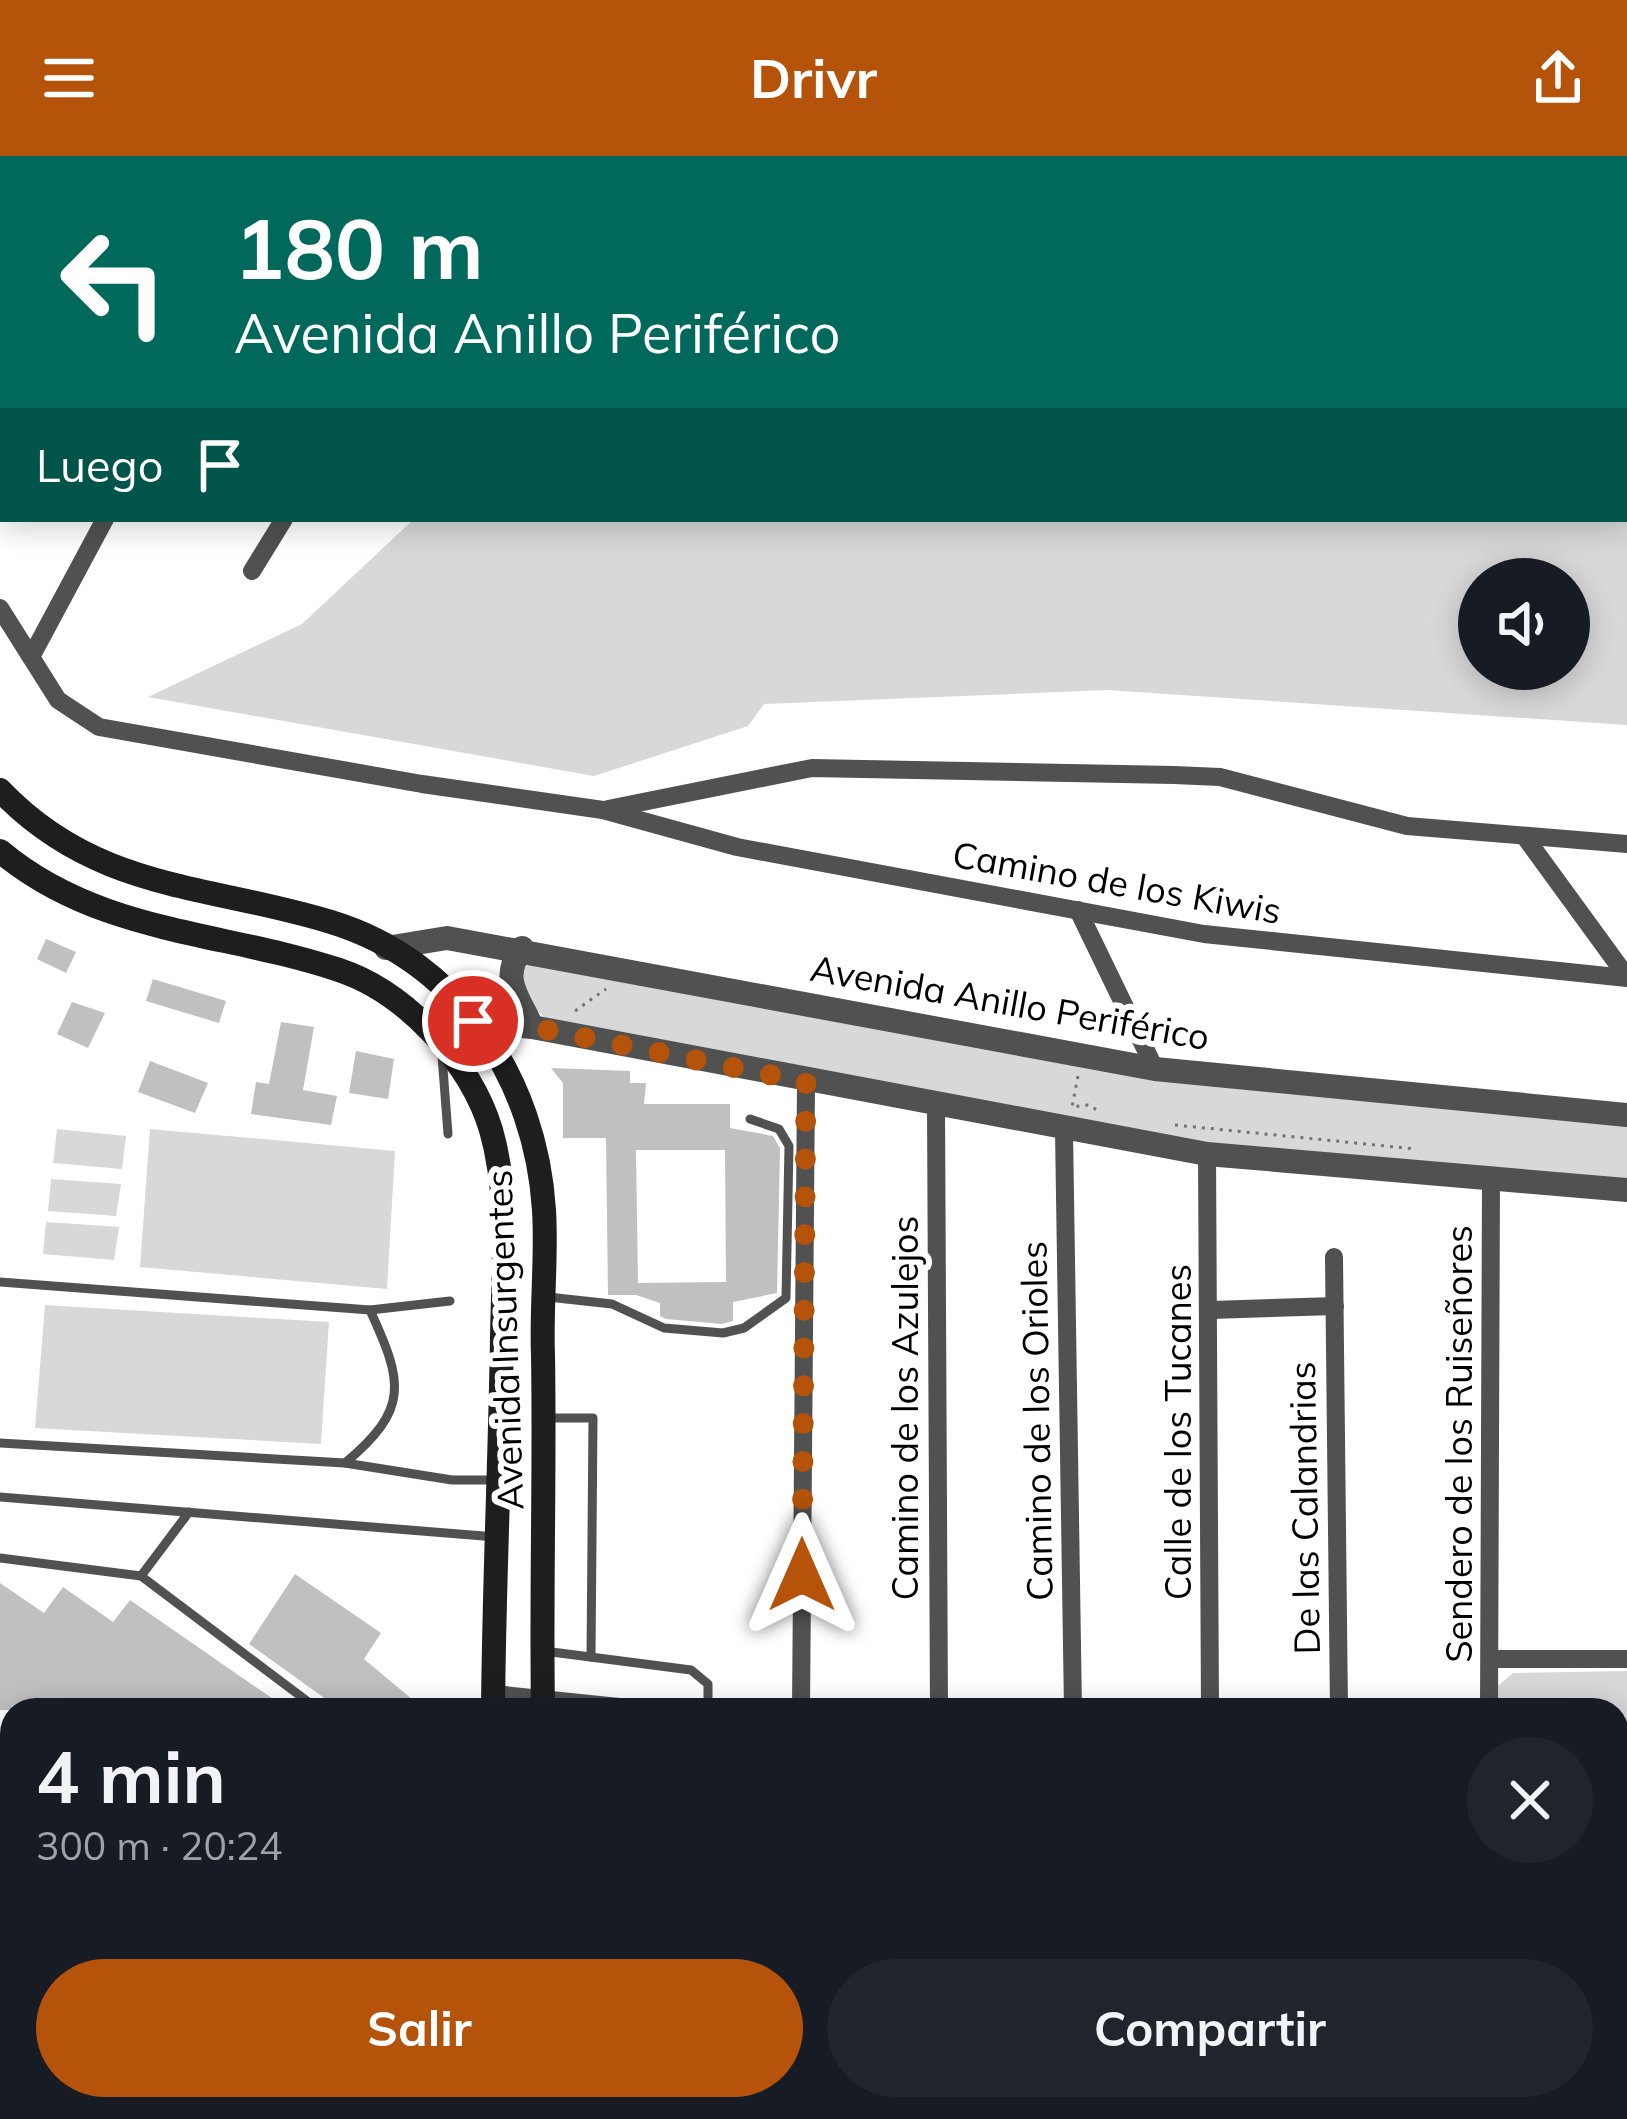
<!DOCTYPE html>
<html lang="es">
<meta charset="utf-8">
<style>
:root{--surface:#171b24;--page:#20242c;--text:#f1f3f6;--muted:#9ea1a6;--accent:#b45309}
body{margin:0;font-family:Mulish,sans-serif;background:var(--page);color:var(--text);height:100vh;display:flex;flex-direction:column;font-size:45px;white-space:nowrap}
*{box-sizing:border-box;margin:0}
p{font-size:39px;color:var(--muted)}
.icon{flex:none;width:66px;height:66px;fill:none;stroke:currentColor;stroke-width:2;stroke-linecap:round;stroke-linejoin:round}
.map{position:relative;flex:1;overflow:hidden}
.drawer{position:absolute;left:0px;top:1542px;width:1629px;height:423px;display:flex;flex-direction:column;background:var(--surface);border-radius:36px 36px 0 0;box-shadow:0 6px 30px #0003}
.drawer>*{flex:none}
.banner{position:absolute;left:0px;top:0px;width:1629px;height:366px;box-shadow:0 6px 30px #0003;background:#00695c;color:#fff;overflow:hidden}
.tools{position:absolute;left:1458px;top:402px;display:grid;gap:24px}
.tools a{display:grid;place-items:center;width:132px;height:132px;border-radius:50%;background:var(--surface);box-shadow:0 6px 30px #0003;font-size:60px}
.pin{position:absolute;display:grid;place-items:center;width:102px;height:102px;color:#fff;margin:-51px;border:6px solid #fff;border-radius:50%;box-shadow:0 3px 12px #0007}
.me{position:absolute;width:132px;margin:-66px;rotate:0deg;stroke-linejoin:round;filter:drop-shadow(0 0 9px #0008)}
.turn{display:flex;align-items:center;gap:42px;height:252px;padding:0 36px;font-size:54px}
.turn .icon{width:156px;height:156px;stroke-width:2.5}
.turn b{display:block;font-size:84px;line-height:102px}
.then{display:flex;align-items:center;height:114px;padding:0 36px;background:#0003;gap:24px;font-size:45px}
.round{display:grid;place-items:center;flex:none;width:126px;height:126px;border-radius:63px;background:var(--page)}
.head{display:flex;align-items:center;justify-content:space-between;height:204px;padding:0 36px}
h1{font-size:72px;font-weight:700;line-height:90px}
.action{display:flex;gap:24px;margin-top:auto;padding:24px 36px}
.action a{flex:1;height:138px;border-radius:72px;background:var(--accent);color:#fff;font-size:48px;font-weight:700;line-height:138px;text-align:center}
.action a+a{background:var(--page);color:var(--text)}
header{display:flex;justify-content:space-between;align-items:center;height:156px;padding:0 36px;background:var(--accent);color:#fff;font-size:54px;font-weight:700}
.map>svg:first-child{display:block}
.green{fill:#d8d8d8;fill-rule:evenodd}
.building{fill:#c0c0c0;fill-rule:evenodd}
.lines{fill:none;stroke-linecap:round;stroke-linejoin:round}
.path{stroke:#737373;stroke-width:3;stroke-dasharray:3 6;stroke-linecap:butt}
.service{stroke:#515151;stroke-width:9}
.minor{stroke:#515151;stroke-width:18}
.tertiary{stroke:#515151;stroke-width:24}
.secondary{stroke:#1e1e1e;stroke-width:24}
.route{stroke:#b45309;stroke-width:21;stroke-dasharray:0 37.8}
.labels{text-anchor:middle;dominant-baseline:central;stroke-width:12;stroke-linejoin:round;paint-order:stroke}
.street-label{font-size:36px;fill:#000;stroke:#fff}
</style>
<header><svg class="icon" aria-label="menu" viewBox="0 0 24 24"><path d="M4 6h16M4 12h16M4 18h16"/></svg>Drivr<svg class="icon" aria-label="share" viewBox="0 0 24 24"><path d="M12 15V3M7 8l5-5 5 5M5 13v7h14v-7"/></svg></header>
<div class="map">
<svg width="1627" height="1963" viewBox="0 0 1627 1963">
<rect width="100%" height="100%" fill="#fff"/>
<!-- green -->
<g class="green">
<path d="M 1373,0 L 1627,0 L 1627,569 L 1107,534 L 764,548 L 748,570 L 594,620 L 148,541 L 302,468 L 414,363 L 1626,363 L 1626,3 L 1370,3 ZM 1479,423 L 1569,423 L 1569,513 L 1479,513 Z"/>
<polygon points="520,806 1126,918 1627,969 1627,1026 1221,989 547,864 524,842"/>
<polygon points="57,973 126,980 122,1013 53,1007"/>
<polygon points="150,973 395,995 387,1133 140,1111"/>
<polygon points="51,1023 121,1028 116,1060 48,1055"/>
<polygon points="46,1066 119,1071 114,1104 43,1098"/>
<polygon points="45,1149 329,1166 321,1288 35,1272"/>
<polygon points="1627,1515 1627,1733 1617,1739 1617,1554 1497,1554 1498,1530 1513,1517"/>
<polygon points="556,1953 780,1953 780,1963 566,1963"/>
</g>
<!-- building -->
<g class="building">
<polygon points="46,783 76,796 66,817 37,803"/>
<polygon points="153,823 226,845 219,867 146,845"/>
<polygon points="72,846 105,857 88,892 57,878"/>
<polygon points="281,866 314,871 303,934 337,940 331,969 251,958 256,926 269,928"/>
<polygon points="356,895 394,903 388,943 349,937"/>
<polygon points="150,905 208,927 195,957 138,936"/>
<path d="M 551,912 L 630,915 L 630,927 L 646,927 L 644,948 L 730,948 L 730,972 L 773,980 L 780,992 L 777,1137 L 733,1146 L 733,1165 L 722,1168 L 666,1163 L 660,1160 L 660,1147 L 636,1139 L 608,1139 L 606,982 L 563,982 L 563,927 ZM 636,994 L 725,994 L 726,1126 L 638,1127 Z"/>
<polygon points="295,1418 381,1477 364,1503 425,1554 341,1554 249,1488"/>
<polygon points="0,1427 44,1457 63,1431 113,1466 130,1444 289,1554 0,1554"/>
</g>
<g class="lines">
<!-- path -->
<g class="path">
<polyline points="575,855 606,833"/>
<polyline points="1078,920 1072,951 1088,949 1101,956"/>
<polyline points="1175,969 1416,993"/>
</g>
<!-- service -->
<g class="service">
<polyline points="442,900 448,978"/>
<polyline points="0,1126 370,1154 450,1145"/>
<polyline points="548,1141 612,1148 664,1172 723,1177 744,1172 786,1142 789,990 779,973 750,963"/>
<polyline points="545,1262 593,1262 591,1501"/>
<polyline points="0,1287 345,1307 452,1324 497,1324"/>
<path d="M 345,1307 C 410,1253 403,1226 370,1154"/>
<polyline points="0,1341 496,1381"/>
<polyline points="0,1402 141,1420 319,1554"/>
<polyline points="141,1420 189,1356"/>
<polyline points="544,1495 691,1514 708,1528 708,1554"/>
<polyline points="0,1962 1,1963"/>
</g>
<!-- minor -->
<g class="minor">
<polyline points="262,0 267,3"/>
<polyline points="485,3 486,0"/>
<polyline points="654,3 656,0"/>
<polyline points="252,415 284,363"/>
<polyline points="0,452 58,544 99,571 422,628 603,654 737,691 1204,778 1627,822"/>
<polyline points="31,501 105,363"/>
<polyline points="608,653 812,612 1174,619 1220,621 1407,670 1627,688"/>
<polyline points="1525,681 1627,821"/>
<polyline points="1078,754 1155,913"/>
<polyline points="936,950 939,1554"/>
<polyline points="1064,975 1073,1554"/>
<polyline points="1207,998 1210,1554"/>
<polyline points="1334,1101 1339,1554"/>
<polyline points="1211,1154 1335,1150"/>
<polyline points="1491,1503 1627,1503"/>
<polyline points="494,1538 648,1554"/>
<polyline points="801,1554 806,926"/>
<polyline points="1489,1554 1491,1022"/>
<polyline points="1256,1953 1260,1963"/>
<polyline points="1596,1953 1601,1963"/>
<polyline points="798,1963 798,1953"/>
</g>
<!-- tertiary -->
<g class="tertiary">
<polyline points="386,792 447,782 1155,913 1627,959"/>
<path d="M 522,792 C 499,823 519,841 532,871"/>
<polyline points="474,865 532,871 1207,998 1627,1034"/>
<polyline points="1617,1755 1627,1749"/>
<polyline points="1617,1783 1627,1778"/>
<polyline points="1210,1963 1241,1953"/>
<polyline points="1279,1963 1301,1953"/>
</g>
<!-- secondary -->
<g class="secondary">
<polyline points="24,3 25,0"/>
<polyline points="43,3 45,0"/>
<polyline points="0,45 3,40"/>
<polyline points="0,79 3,74"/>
<path d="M 0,634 C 96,735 207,728 331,766 C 459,805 536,924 544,1054 C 547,1102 541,1151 543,1199 C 545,1318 541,1436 543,1554"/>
<path d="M 0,695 C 99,778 222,775 339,814 C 406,836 471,907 491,974 C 510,1040 503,1113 502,1182 C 500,1306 494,1430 493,1554"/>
<polyline points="543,1953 543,1963"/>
<polyline points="484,1963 484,1953"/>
</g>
</g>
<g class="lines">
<!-- route -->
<polyline class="route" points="473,865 532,871 806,926 802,1419"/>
</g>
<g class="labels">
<!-- street labels -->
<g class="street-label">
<text transform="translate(1117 726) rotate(10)">Camino de los Kiwis</text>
<text transform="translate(1010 846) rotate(10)">Avenida Anillo Periférico</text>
<text transform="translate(504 1184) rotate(-92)">Avenida Insurgentes</text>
<text transform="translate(904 1252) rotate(-90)">Camino de los Azulejos</text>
<text transform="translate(1036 1265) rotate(-91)">Camino de los Orioles</text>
<text transform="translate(1177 1276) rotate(-90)">Calle de los Tucanes</text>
<text transform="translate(1458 1288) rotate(-90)">Sendero de los Ruiseñores</text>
<text transform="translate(1304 1352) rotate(-91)">De las Calandrias</text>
</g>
</g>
</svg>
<div class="tools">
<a><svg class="icon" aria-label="sound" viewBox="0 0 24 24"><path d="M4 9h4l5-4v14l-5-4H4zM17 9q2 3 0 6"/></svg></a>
</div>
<div class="pin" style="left:473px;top:865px;background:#d93025"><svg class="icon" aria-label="arrive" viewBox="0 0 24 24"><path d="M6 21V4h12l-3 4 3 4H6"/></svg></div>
<svg class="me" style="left:802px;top:1419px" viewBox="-20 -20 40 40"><path d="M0-17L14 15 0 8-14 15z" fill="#b45309" stroke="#fff" stroke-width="4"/></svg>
<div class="banner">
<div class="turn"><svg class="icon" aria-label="left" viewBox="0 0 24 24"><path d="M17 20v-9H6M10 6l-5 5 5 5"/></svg><div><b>180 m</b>Avenida Anillo Periférico</div></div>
<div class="then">Luego<svg class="icon" aria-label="arrive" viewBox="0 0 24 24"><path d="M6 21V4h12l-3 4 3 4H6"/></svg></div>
</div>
<section class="drawer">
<div class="head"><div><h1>4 min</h1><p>300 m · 20:24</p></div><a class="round"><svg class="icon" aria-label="close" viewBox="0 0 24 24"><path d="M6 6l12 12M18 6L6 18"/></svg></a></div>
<div class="action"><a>Salir</a><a>Compartir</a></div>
</section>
</div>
